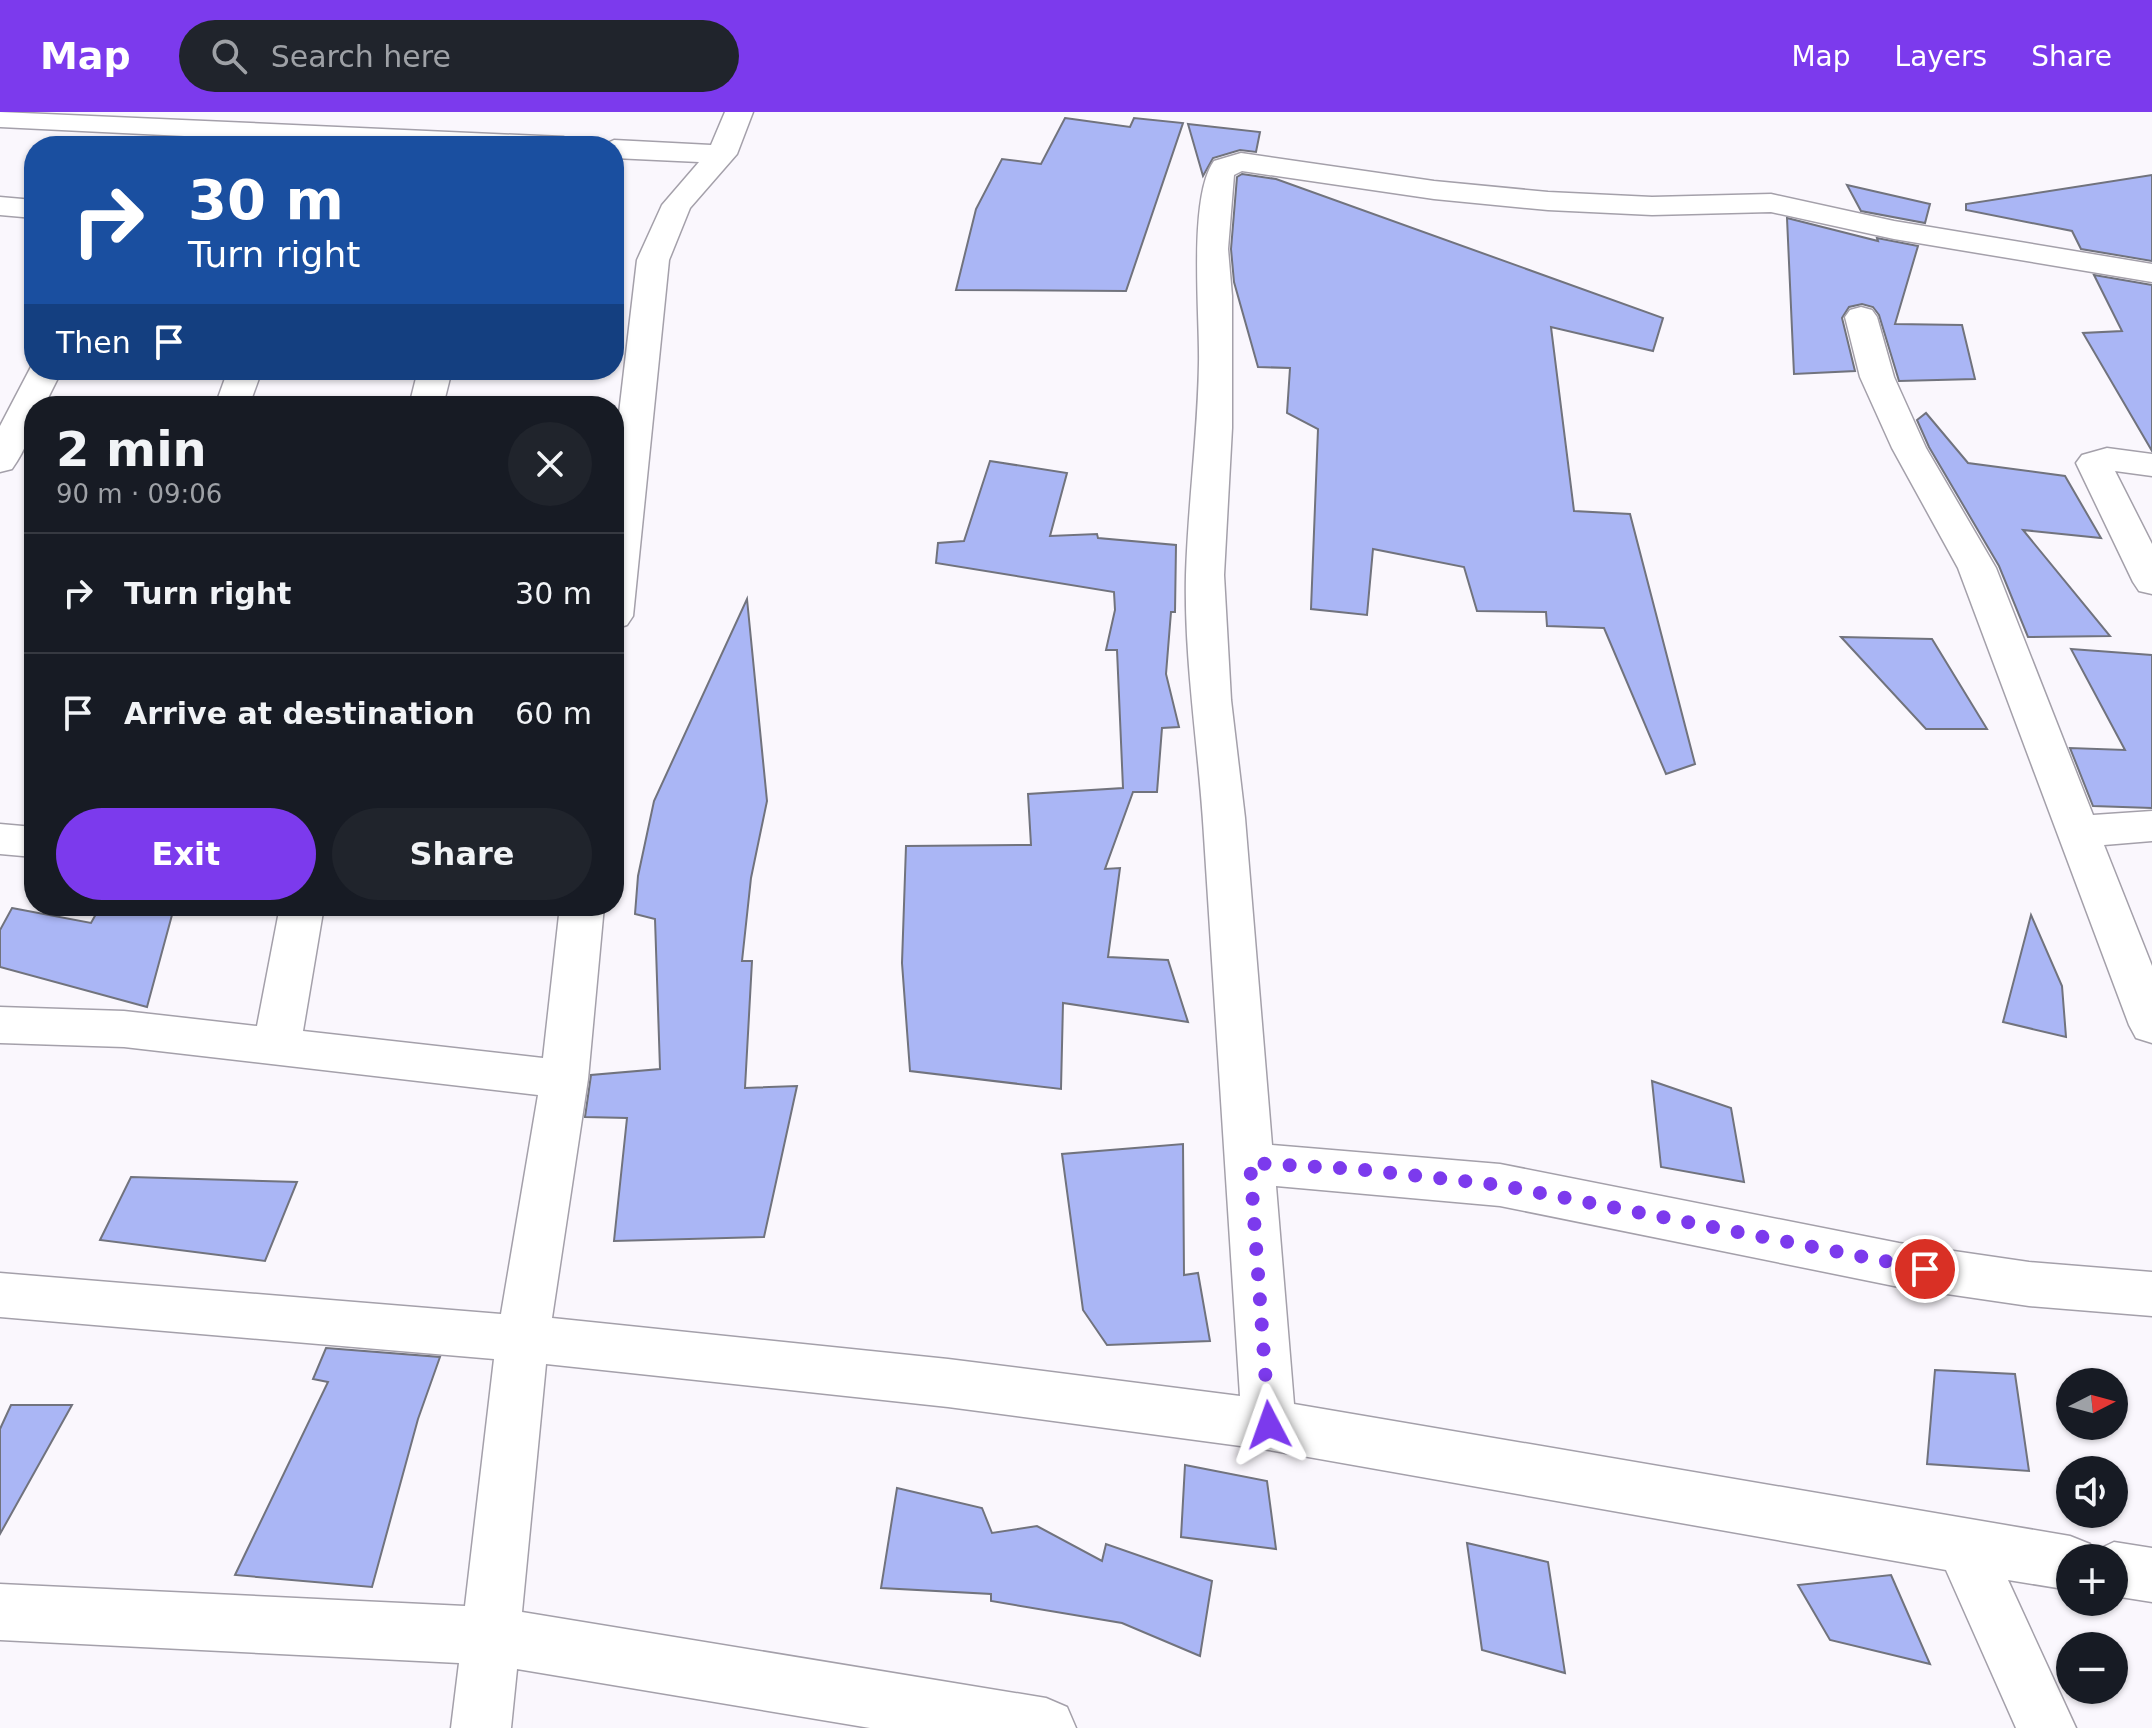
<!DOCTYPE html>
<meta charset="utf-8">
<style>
:root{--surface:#171b24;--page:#20242c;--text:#f1f3f6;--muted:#9ea1a6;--line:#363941;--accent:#7c3aed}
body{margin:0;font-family:"DejaVu Sans",sans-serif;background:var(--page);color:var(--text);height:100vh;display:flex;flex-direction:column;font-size:30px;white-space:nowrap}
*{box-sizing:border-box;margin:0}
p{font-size:26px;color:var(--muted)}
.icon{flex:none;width:44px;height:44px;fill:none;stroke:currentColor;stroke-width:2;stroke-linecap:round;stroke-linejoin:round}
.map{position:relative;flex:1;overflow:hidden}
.side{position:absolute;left:24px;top:284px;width:600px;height:520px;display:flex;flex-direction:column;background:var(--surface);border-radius:32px;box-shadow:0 2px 6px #0004}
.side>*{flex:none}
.banner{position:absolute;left:24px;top:24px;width:600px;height:244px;border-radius:32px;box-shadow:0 2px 6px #0004;background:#1a4fa0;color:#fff;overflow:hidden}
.needle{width:52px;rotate:84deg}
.controls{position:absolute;left:2056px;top:1256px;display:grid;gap:16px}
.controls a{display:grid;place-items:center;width:72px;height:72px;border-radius:50%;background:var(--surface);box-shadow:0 2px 6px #0004;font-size:40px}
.pin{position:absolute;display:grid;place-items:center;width:68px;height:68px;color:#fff;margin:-34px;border:4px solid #fff;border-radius:50%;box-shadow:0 2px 8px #0007}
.me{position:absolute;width:88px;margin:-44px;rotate:356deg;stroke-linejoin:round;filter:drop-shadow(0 0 6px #0008)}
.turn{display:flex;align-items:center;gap:28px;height:168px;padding:0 32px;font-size:36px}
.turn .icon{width:104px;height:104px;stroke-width:2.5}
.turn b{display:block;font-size:56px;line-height:68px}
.then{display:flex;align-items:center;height:76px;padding:0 32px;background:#0003;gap:16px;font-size:30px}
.round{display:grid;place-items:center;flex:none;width:84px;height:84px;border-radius:42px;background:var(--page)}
.head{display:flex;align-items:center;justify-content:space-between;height:136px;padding:0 32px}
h1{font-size:48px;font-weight:700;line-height:60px}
.button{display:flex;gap:16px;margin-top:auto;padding:16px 32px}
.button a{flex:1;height:92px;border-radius:48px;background:var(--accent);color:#fff;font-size:32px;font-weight:700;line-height:92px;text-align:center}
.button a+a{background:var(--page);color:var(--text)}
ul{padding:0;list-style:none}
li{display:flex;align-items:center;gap:24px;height:120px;padding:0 32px;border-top:2px solid var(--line)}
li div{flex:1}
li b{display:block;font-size:30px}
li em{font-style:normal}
header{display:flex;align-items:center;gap:48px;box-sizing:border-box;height:112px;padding:0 40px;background:var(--accent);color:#fff}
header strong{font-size:38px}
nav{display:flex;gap:44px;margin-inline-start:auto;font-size:28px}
.search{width:560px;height:72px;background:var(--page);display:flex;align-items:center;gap:20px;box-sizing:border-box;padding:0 28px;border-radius:44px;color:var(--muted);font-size:30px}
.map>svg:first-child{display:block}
.building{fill:#aab6f5;stroke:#71737d;stroke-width:2}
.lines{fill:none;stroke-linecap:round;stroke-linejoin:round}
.minor-casing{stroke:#a4a0aa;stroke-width:3}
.minor{fill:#fff;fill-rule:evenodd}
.route{stroke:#7c3aed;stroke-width:14;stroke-dasharray:0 25.2}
</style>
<header>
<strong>Map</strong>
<div class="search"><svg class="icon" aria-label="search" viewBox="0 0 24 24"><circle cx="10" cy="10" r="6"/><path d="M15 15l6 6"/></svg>Search here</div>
<nav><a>Map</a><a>Layers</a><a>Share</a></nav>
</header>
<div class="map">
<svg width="2152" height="1616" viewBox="0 0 2152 1616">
<rect width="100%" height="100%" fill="#faf7fd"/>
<!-- building -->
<g class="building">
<polygon points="1065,6 1130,15 1134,6 1183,11 1126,179 956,178 976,97 1002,47 1041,52"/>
<polygon points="1188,12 1260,20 1256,40 1240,38 1213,46 1203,64"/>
<polygon points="1242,62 1276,67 1663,206 1653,239 1551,215 1574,399 1630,402 1695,652 1666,662 1604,516 1547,514 1546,500 1477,499 1464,455 1373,437 1367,503 1311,497 1318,317 1287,301 1290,256 1258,255 1234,170 1231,137 1237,65"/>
<polygon points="2152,63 2152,149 2081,137 2072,119 1966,98 1966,92"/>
<polygon points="1847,73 1930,92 1925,111 1861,99"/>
<polygon points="1787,106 1878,129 1877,126 1918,134 1895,212 1962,213 1975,267 1899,269 1879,203 1873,195 1862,192 1849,195 1842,206 1855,259 1794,262"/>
<polygon points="2094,163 2152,173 2152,339 2083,221 2122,219"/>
<polygon points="1926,301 1968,351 2065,364 2101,426 2023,418 2110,524 2028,525 1999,454 1929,335 1917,308"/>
<polygon points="990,349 1067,361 1050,424 1097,422 1098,426 1176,433 1175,500 1171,500 1166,562 1179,615 1162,616 1157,680 1133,680 1105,757 1120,756 1108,845 1168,848 1188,910 1063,891 1061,977 910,959 902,851 906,734 1031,733 1028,682 1123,676 1117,538 1106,538 1115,498 1114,480 936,451 938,431 964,429"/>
<polygon points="747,487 767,689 751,766 742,849 752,849 745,976 797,974 764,1125 614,1129 627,1006 585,1005 591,963 660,957 655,807 635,802 638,764 654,689"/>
<polygon points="1841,525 1932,527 1987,617 1926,617"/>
<polygon points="2071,537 2152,543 2152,696 2093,694 2070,636 2125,638"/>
<polygon points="12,796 91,811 96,802 172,803 147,895 0,855 0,818"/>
<polygon points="2031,803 2062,874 2066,925 2003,910"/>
<polygon points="1652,969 1731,996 1744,1070 1661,1055"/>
<polygon points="1183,1032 1184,1163 1198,1161 1210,1229 1107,1233 1083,1198 1062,1042"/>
<polygon points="131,1065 297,1070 265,1149 100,1128"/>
<polygon points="326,1236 440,1245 418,1307 372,1475 235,1463 328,1270 313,1267"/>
<polygon points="1935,1258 2015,1262 2029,1359 1927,1352"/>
<polygon points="11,1293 72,1293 0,1422 0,1317"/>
<polygon points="1185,1353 1267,1369 1276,1437 1181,1425"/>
<polygon points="897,1376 982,1396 992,1421 1037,1414 1102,1449 1106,1432 1212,1469 1200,1544 1122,1511 991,1489 991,1482 881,1476"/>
<polygon points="1467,1431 1548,1450 1565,1561 1482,1538"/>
<polygon points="1891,1463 1930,1552 1830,1528 1798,1473"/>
</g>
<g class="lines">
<defs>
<g id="minor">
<polygon points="0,0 563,25 573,28 578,34 388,34 0,15"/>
<polygon points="725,0 753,0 737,42 690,96 669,148 633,504 627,513 614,517 614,344 637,148 662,93 699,50 614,46 614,34 601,34 614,28 711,33"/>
<path d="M 1241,41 L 1434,69 L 1548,80 L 1652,85 L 1771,82 L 1894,109 L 2152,152 L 2152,170 L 1894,127 L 1771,100 L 1652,103 L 1548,98 L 1434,87 L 1242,59 L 1234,63 L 1228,137 L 1232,184 L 1232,316 L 1224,463 L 1231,588 L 1245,706 L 1272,1033 L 1500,1052 L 1899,1131 L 2029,1150 L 2152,1160 L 2152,1204 L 2029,1194 L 1899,1175 L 1500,1094 L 1276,1074 L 1294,1292 L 2070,1424 L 2090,1432 L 2093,1440 L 2114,1430 L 2152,1436 L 2152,1490 L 2114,1484 L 2114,1446 L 2070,1446 L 2070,1478 L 2008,1468 L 2076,1616 L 2016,1616 L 1946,1458 L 1263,1337 L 948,1295 L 546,1252 L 522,1500 L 1046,1586 L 1067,1595 L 1076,1616 L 870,1616 L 517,1557 L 511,1616 L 451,1616 L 459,1551 L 0,1528 L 0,1472 L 465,1494 L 494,1247 L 0,1205 L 0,1161 L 501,1202 L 538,983 L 124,935 L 0,931 L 0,895 L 124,899 L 257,914 L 280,794 L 324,794 L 303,919 L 543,946 L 560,794 L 604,794 L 588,967 L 552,1206 L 948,1247 L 1240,1284 C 1228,1098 1216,911 1204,724 C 1199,637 1184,550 1186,463 C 1188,392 1198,322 1199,251 C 1200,203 1188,85 1214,49 Z"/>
<polygon points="0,85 34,88 34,106 0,103"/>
<polygon points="1861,195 1872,198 1877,205 1894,265 1926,336 1996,456 2093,703 2152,699 2152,729 2104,733 2152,854 2152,931 2136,926 2129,913 1958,456 1892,336 1860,265 1845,205 1850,198"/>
<path d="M 33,251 L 34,258 L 62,258 L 44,294 L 34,294 C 34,318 26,337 12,357 L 0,360 L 0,314 Z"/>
<polygon points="228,258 262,258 249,294 215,294"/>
<polygon points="418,258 452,258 443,294 409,294"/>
<polygon points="2107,336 2152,342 2152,364 2115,359 2152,432 2152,482 2139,479 2133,470 2076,351 2082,343"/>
<polygon points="0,712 34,715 34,745 0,742"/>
</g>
</defs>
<!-- minor casing -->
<use href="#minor" class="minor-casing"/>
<!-- minor -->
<use href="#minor" class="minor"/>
</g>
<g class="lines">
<!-- route -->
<polyline class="route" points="1269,1313 1250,1051 1356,1057 1500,1073 1925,1157"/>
</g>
</svg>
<div class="controls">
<a><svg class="needle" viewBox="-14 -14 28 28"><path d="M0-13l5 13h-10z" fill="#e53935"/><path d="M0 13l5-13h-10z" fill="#9ea1a6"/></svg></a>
<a><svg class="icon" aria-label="sound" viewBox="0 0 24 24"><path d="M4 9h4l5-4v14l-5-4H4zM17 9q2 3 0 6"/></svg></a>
<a>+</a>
<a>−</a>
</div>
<div class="pin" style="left:1925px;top:1157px;background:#d93025"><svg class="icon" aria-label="arrive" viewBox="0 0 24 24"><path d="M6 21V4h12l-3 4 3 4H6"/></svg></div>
<svg class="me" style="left:1269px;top:1313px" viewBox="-20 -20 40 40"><path d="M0-17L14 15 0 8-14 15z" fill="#7c3aed" stroke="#fff" stroke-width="4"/></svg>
<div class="banner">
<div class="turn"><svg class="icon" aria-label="right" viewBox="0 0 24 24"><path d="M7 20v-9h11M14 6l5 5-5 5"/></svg><div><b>30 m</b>Turn right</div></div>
<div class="then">Then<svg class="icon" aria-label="arrive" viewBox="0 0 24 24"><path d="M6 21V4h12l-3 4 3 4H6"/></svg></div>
</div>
<section class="side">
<div class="head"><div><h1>2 min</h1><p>90 m · 09:06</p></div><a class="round"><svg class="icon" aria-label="close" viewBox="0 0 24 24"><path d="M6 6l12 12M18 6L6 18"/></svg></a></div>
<ul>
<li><svg class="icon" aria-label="right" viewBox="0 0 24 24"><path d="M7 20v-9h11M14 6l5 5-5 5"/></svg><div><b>Turn right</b></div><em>30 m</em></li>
<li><svg class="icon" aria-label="arrive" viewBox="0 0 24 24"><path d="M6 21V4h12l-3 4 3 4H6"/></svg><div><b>Arrive at destination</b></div><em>60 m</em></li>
</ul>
<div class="button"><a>Exit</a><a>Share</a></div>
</section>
</div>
